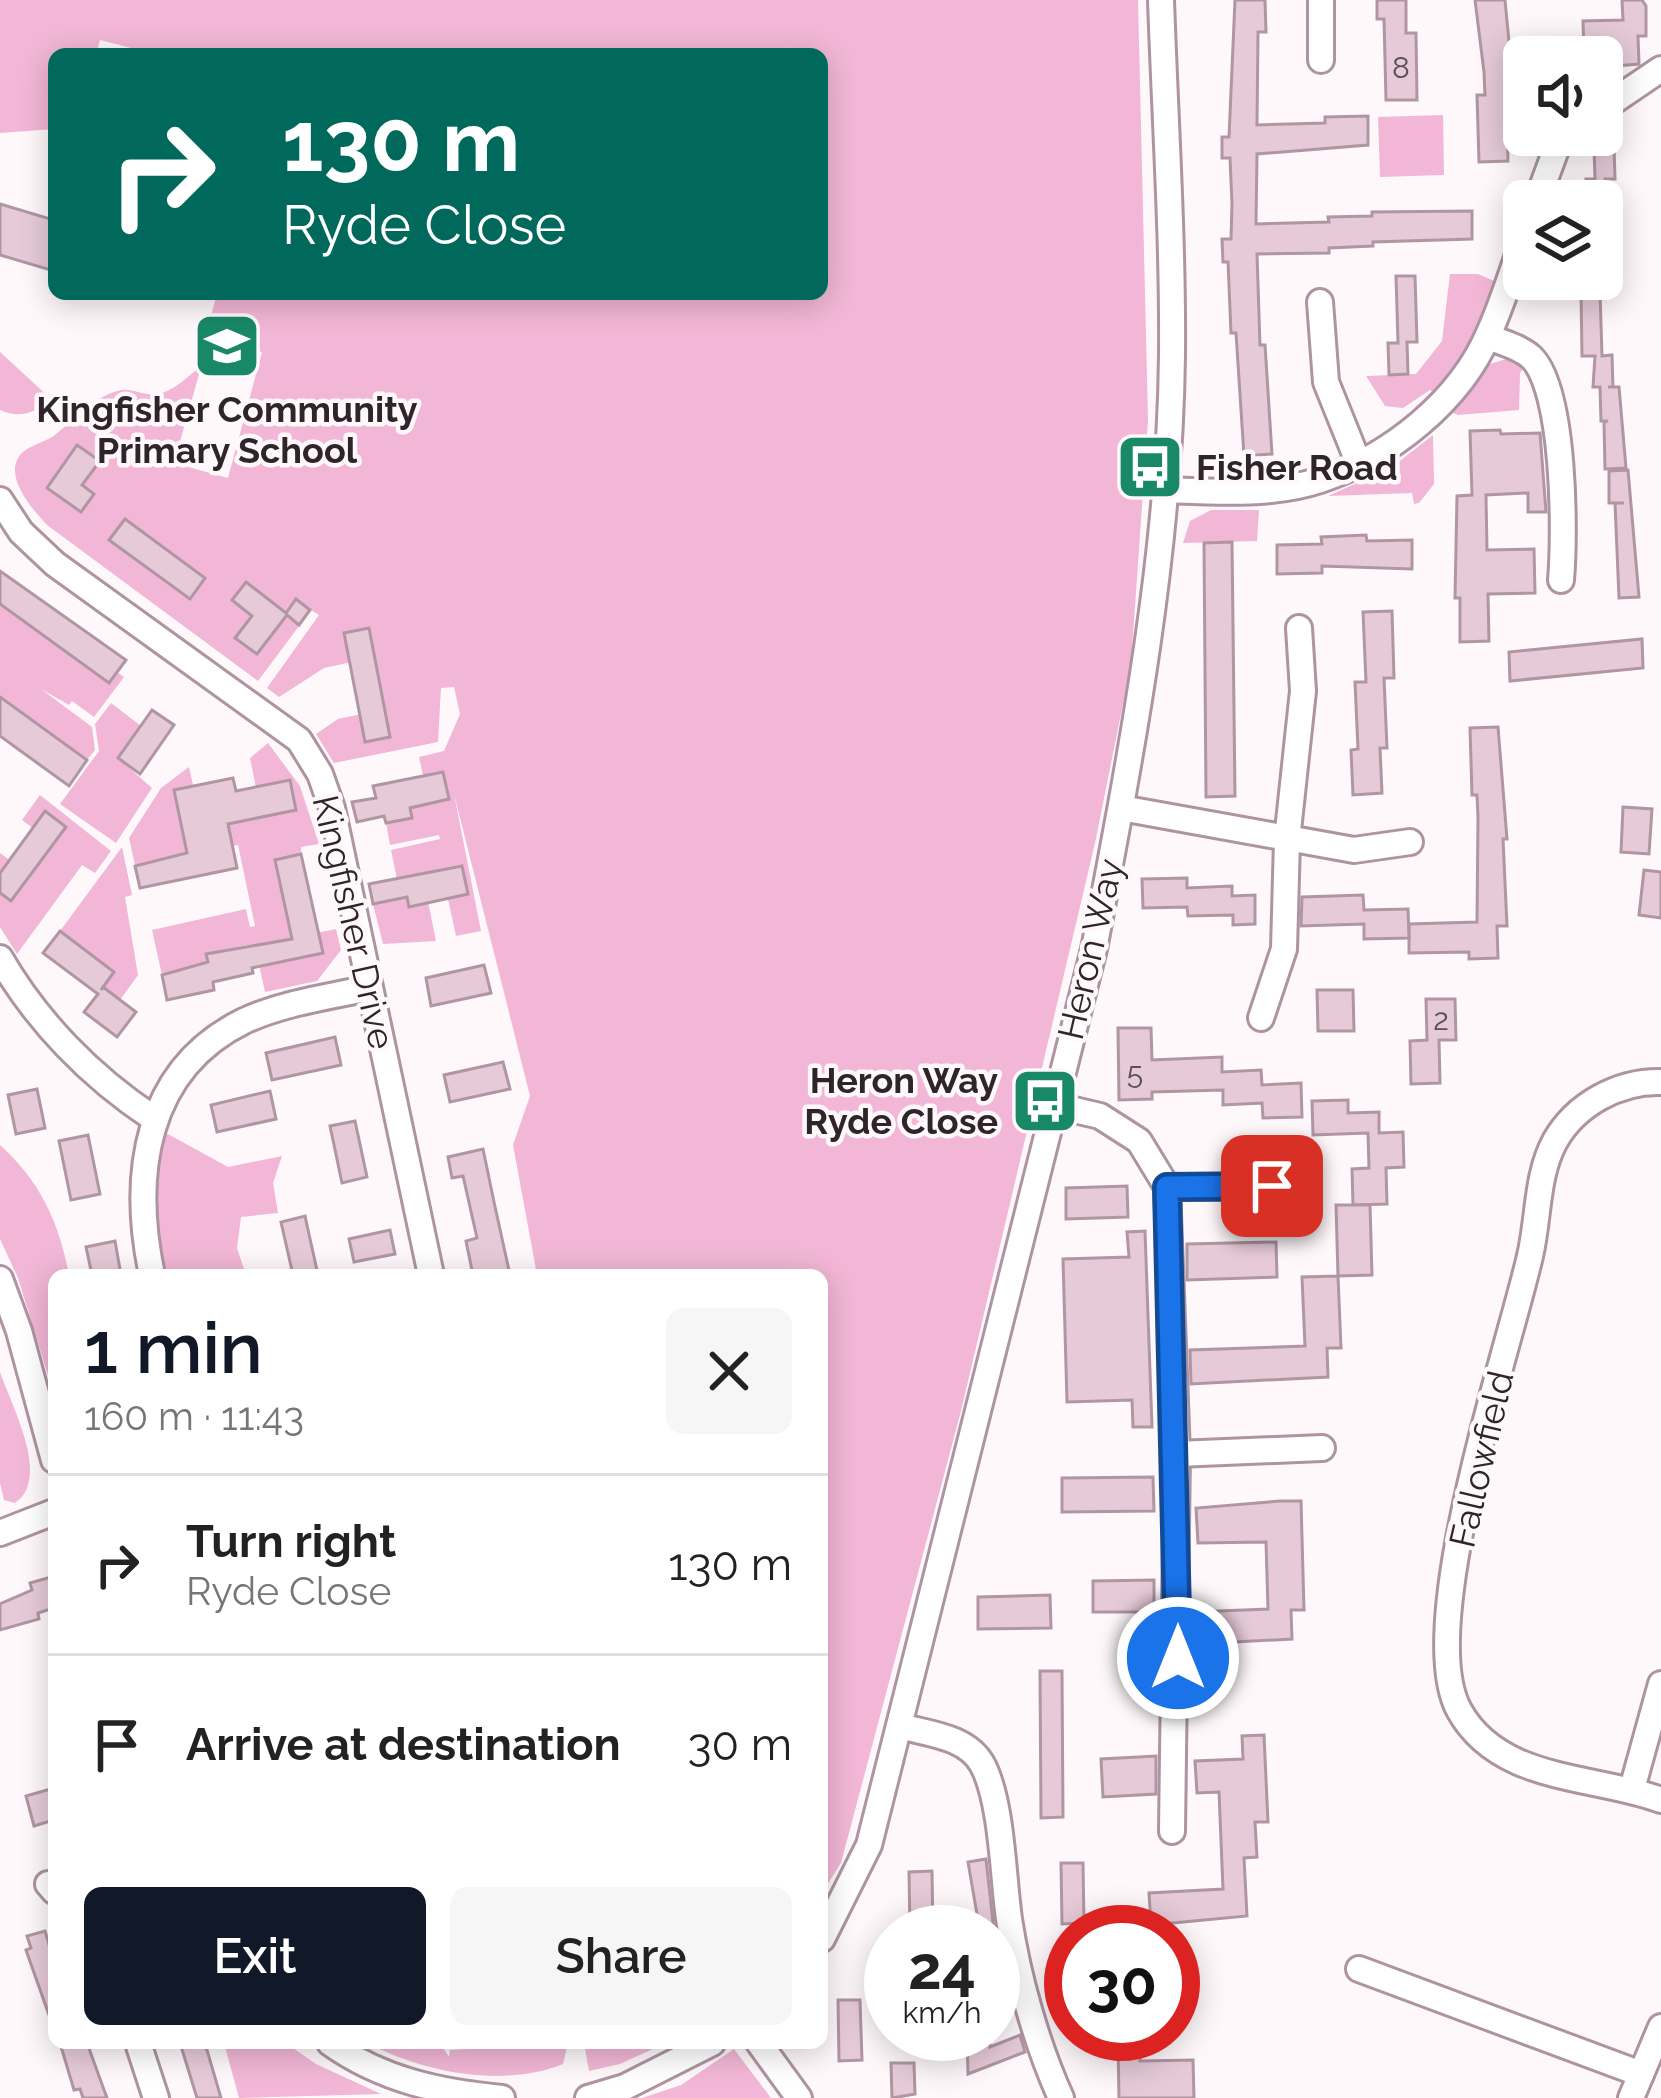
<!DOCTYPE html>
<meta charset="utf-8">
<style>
:root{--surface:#fff;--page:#f6f6f6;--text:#222;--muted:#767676;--line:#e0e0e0;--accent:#111827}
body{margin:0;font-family:Raleway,sans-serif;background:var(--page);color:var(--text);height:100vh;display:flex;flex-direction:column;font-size:45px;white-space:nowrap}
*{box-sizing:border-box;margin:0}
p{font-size:39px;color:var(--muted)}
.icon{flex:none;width:66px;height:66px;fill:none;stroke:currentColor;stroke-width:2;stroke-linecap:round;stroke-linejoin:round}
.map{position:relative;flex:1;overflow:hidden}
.drawer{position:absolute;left:48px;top:1269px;width:780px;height:780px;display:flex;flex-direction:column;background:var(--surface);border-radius:18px;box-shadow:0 6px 30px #0003}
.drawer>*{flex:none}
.banner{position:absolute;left:48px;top:48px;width:780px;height:252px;border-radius:18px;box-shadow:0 6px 30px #0003;background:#00695c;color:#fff;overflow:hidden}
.buttons{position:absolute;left:1503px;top:36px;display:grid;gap:24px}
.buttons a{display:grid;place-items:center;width:120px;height:120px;border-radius:18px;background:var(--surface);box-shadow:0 6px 30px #0003;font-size:60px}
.speed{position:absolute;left:864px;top:1905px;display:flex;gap:24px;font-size:60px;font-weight:700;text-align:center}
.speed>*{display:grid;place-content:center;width:156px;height:156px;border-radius:50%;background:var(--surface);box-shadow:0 6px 30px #0003;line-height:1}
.speed small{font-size:30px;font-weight:400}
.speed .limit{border:18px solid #d22;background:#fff;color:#111}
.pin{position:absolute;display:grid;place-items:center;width:102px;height:102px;color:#fff;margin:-51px;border-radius:24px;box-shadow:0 6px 18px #0006}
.me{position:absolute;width:132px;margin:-66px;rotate:0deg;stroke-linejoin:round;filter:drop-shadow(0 0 9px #0008)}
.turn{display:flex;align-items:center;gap:42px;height:252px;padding:0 36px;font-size:54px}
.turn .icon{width:156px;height:156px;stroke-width:2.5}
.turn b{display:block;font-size:84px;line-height:102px}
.round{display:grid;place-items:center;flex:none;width:126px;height:126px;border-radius:18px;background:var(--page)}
.summary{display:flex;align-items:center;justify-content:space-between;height:204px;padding:0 36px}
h1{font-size:72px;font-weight:600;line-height:90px;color:var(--accent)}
.cta{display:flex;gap:24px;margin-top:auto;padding:24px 36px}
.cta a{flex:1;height:138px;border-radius:18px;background:var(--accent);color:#fff;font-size:48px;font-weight:600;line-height:138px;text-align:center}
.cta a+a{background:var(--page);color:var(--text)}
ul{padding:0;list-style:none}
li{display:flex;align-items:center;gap:36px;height:180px;padding:0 36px;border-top:3px solid var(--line)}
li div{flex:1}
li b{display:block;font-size:45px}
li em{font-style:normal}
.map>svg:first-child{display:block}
.green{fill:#f2b7d6}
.building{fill:#e6cad8;stroke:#b095a3;stroke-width:3}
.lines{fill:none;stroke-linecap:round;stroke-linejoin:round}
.street-casing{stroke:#ae94a1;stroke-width:30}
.street{stroke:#fff;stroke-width:24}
.route-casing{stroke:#114b97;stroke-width:30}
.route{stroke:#1a73e8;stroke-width:21}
.labels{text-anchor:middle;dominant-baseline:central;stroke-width:9;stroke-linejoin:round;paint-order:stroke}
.number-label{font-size:30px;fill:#5c4e55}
.poi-label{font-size:36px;font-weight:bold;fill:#2e2429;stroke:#fef8fb}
.street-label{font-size:36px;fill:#2e2429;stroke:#fef8fb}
</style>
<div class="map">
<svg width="1661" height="2098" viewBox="0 0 1661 2098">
<rect width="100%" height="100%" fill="#fef8fb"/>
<!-- green -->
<g class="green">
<path d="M 0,0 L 1138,0 L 1148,420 L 1131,664 L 1095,843 L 961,1411 L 841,1863 L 822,1893 L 822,1275 L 537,1275 L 513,1145 L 530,1096 L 454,794 L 481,931 L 456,936 L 442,871 L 423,876 L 436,941 L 383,944 L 373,904 L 401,898 L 391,850 L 440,839 L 439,835 L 390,845 L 386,823 L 411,818 L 410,808 L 429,803 L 419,757 L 444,751 L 460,714 L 454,687 L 441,688 L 438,742 L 334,763 L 316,734 L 338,719 L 385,709 L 375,657 L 324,668 L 279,697 L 267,688 L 319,615 L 311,610 L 258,681 L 47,525 C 32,509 0,473 23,452 C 32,444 47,442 56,434 C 74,420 93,398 117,391 C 133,386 146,399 162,393 C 178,388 188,375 201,367 L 174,463 L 228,478 L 262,352 L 205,336 L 217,294 L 822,294 L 822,54 L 135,54 L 135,49 L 100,40 L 96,54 L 54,54 L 54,129 L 0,133 Z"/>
<polygon points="1443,115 1444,175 1380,177 1378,117"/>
<polygon points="1450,274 1478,274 1501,284 1482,331 1436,395 1430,390 1403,408 1385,406 1366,376 1416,374 1442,341"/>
<path d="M 0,352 L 51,399 C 35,413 20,419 0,410 Z"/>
<polygon points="1506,359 1525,366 1520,373 1519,410 1458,415 1449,411 1490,364"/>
<polygon points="1433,435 1434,484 1419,503 1414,504 1412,493 1328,496 1392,467"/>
<polygon points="1211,510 1259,510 1257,541 1183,543 1190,521"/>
<polygon points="0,604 69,635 60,648 108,683 117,672 124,677 94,717 72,701 69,705 41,689 92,727 95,750 87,760 0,697"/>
<polygon points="111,703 141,726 118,758 152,788 116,843 60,804 99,751 95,724"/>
<polygon points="268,743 300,786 319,844 301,847 301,854 275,861 292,938 336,929 341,950 317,981 265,992 258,960 251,960 247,945 207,954 208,963 162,975 152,930 246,909 250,927 255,926 238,845 135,865 129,838 161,788 189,767 200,817 242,821 262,817 250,758"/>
<polygon points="40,795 111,851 95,873 82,865 17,954 0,927 0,853 30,875 54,844 22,820"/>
<polygon points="122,847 132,895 125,897 138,975 120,1000 103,987 114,971 60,931"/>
<polygon points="157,1128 228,1167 282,1156 273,1183 278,1213 241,1217 237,1248 246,1275 162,1275 150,1197"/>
<path d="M 0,1145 C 40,1181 59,1222 69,1275 L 54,1275 L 54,1395 L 18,1278 L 0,1239 Z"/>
<path d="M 0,1372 C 11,1405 52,1479 15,1503 L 4,1500 L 0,1483 Z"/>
<polygon points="224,2043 286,2043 316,2064 381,2094 239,2098"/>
<path d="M 368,2043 L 440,2043 L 449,2057 L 450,2050 L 568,2043 L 563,2064 C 505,2088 423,2073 368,2043 Z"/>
<polygon points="584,2043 666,2043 620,2064 589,2071"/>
<polygon points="734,2049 771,2098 642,2098 681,2085"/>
</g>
<!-- building -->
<g class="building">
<polygon points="1235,0 1265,0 1266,32 1258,32 1257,125 1325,123 1325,117 1368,116 1368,145 1257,154 1256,224 1329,222 1328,217 1372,216 1372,212 1472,211 1472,239 1373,242 1373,246 1329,248 1329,253 1257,254 1260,345 1265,345 1272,454 1244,456 1236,333 1231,333 1228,262 1223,262 1222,239 1231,239 1232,204 1230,158 1222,158 1222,137 1229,137"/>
<polygon points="1377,0 1406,0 1406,33 1416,33 1417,100 1386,100 1384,19 1377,19"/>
<polygon points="1475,0 1505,0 1514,94 1506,94 1508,161 1479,162 1477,95 1485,95 1484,72"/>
<polygon points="1622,0 1642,0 1646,6 1646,36 1638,36 1639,64 1602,67 1602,57 1584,57 1583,21 1623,20"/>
<polygon points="1594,147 1614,147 1615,179 1605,179 1606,201 1586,201 1586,179 1595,179"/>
<polygon points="0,204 54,220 54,271 0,255"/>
<polygon points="1396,276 1415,276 1417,342 1407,342 1408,374 1389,375 1388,343 1398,343"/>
<polygon points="1581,292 1600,292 1602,356 1612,355 1613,387 1608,387 1619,387 1626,468 1605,469 1604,422 1608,421 1601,421 1600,387 1593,387 1595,356 1582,356"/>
<polygon points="1500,430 1501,434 1540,433 1546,512 1528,512 1528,493 1486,495 1487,550 1534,549 1535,593 1488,594 1489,641 1460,642 1460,598 1455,598 1457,496 1472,495 1470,431"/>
<polygon points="77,445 100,461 82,485 94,494 81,512 47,488"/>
<polygon points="1628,470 1639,597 1619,598 1615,503 1624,503 1609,503 1609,471"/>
<polygon points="125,519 205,578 190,599 109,540"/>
<polygon points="1366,535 1367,541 1412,540 1412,569 1322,566 1322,573 1277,574 1277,545 1322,544 1321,537"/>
<polygon points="1232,542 1235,796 1206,797 1204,543"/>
<polygon points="0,571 126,660 109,683 0,604"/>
<polygon points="246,582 286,613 296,599 310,610 299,625 287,615 257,654 235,638 252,616 232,600"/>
<polygon points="1392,611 1394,678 1384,678 1387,748 1380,748 1382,793 1353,795 1351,750 1358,749 1355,682 1366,682 1363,612"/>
<polygon points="369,628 390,737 365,742 344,633"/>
<polygon points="1642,639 1643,668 1510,681 1509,652"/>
<polygon points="0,697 87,760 69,786 0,736"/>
<polygon points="152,710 174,725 140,774 118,758"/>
<polygon points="1498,727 1507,839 1503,839 1507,926 1497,926 1498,958 1469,959 1469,952 1409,953 1409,924 1477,922 1478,817 1477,795 1472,795 1470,728"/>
<polygon points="443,772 449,799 410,808 412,818 386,823 384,816 357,822 352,802 376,798 373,786"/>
<polygon points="233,778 236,791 290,780 296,810 228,824 237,868 140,888 135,866 187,853 174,790"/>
<polygon points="1623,807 1652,809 1649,854 1621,852"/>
<polygon points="45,811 66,827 11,901 0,893 0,873"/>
<polygon points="301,854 323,953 252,968 253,973 213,982 214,990 167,1000 162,975 208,962 206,954 292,939 275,860"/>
<polygon points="462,866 468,894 409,907 407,897 373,904 369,884"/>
<polygon points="1644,870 1661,872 1661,918 1639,915"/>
<polygon points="1187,878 1187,888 1232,886 1232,896 1255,895 1255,924 1233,925 1233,915 1188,916 1187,907 1143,908 1142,879"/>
<polygon points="1363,895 1364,910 1408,909 1409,938 1364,939 1364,924 1301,926 1302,897"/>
<polygon points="60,931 114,972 101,990 103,987 136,1012 117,1037 84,1012 98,994 43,953"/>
<polygon points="484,965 491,993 431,1006 426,978"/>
<polygon points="1317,990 1353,990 1354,1031 1318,1031"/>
<polygon points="1426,999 1455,999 1456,1040 1439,1040 1440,1083 1411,1084 1410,1041 1427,1040"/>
<polygon points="1118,1028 1151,1028 1152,1060 1222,1057 1222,1072 1261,1070 1262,1085 1301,1083 1302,1117 1263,1118 1262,1103 1223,1105 1223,1090 1152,1092 1152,1099 1119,1100"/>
<polygon points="335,1037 341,1065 272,1080 266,1053"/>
<polygon points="503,1062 510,1089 450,1102 444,1075"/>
<polygon points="37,1089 45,1128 16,1134 8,1095"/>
<polygon points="270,1091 276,1119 217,1132 211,1105"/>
<polygon points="1348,1100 1348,1113 1379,1112 1379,1133 1403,1132 1404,1167 1386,1168 1387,1204 1353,1205 1352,1169 1369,1168 1368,1133 1313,1135 1312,1101"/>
<polygon points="355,1121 367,1177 342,1183 330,1126"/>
<polygon points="88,1135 100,1194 71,1200 59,1141"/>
<polygon points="483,1149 494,1202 510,1275 473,1275 466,1241 477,1238 463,1176 452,1178 448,1157"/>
<polygon points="1127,1186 1128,1217 1066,1219 1066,1188"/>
<polygon points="1336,1205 1370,1205 1372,1275 1338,1276 1341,1348 1327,1348 1328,1377 1191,1384 1190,1350 1305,1346 1302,1277 1338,1276"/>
<polygon points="305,1216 318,1275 293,1275 281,1222"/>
<polygon points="390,1230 395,1254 354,1262 349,1239"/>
<polygon points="1145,1231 1152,1427 1133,1427 1132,1400 1067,1402 1063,1259 1129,1257 1127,1232"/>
<polygon points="115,1241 121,1275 92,1275 86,1247"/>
<polygon points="1276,1242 1277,1277 1187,1280 1187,1244"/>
<polygon points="1153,1477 1154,1511 1062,1512 1062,1478"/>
<polygon points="1280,1501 1301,1501 1304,1610 1291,1610 1292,1639 1197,1644 1196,1612 1268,1609 1266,1542 1198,1543 1196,1508"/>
<polygon points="51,1577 54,1608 38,1613 39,1619 0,1630 0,1604 32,1590 30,1583"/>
<polygon points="1154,1580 1154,1612 1093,1612 1093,1581"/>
<polygon points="1050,1595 1051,1628 978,1629 978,1597"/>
<polygon points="1040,1671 1062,1671 1063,1817 1041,1818"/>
<polygon points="1264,1735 1268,1822 1255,1822 1257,1857 1244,1858 1247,1916 1151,1925 1149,1893 1223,1889 1219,1792 1197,1793 1195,1761 1243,1759 1242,1736"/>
<polygon points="1156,1756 1156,1794 1103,1797 1101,1759"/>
<polygon points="54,1788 54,1820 34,1826 26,1796"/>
<polygon points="986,1859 991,1904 994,1932 980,1932 968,1862"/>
<polygon points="1061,1863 1083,1863 1084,1923 1062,1924"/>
<polygon points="932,1871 933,1932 910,1932 909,1872"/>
<polygon points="45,1931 54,1961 54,2014 49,2015 26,1950 31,1948 27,1936"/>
<polygon points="838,2000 860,2000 862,2060 839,2061"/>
<polygon points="967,2034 989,2034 990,2047 1020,2035 1025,2052 968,2074"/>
<polygon points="60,2043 87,2043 107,2098 83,2098 80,2089 74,2090"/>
<polygon points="180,2043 201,2043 207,2050 221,2098 197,2098"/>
<polygon points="1140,2044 1140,2061 1193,2060 1194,2098 1119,2098 1118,2045"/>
<polygon points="891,2063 914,2063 915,2094 892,2098"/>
</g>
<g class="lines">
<defs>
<g id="street">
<polyline points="1321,60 1321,0"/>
<polyline points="1602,109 1661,69"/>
<polyline points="1537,201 1558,144 1569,135"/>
<polyline points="1320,302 1326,382 1359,464"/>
<path d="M 1488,337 C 1501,342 1520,347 1531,357 C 1565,389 1565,534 1561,580"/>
<path d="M 1165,490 C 1215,492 1272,496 1320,480 C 1390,457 1460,401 1489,333 C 1503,302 1513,269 1524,237"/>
<polyline points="0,500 21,532 55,564 299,740 320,774 332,808 431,1275"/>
<polyline points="1121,808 1354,850 1410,842"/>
<path d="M 0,958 C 37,1022 91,1077 153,1118"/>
<polyline points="1261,1018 1284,949 1287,840 1303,691 1299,628"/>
<path d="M 1661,1082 C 1619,1081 1576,1104 1555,1141 C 1536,1176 1539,1218 1530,1256 C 1508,1352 1414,1628 1459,1710 C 1499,1783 1595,1775 1661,1800"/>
<polyline points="1053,1105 1100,1116 1139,1141 1167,1187 1177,1454 1172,1831"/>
<polyline points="1167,1187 1272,1187"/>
<path d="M 152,1275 C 131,1176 144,1070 244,1021 C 283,1003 328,997 369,988"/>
<polyline points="0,1279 19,1331 54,1460"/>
<polyline points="1177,1454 1322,1448"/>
<polyline points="0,1533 54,1512"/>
<path d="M 900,1726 C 928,1734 966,1736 982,1764 C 1002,1800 1003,1877 1009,1919 C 1018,1978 1037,2045 1061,2098"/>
<polyline points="1632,1789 1661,1684"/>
<polyline points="48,1884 54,1891"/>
<path d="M 822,1939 L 869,1845 L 1094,949 C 1131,754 1170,554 1172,355 C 1173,237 1165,118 1161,0"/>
<polyline points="1359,1969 1641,2074"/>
<polyline points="138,2043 156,2098"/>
<path d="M 330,2043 C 382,2080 439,2092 502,2098"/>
<polyline points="759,2043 799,2098"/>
<polyline points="588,2098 625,2087 712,2043"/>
<polyline points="1631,2098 1661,2027"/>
</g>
</defs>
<!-- street casing -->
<use href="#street" class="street-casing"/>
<!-- street -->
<use href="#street" class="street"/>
</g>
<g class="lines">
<defs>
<polyline id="route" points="1178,1658 1167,1187 1272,1186"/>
</defs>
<!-- route casing -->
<use href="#route" class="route-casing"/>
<!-- route -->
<use href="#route" class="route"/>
</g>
<!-- icons -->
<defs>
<symbol id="school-square" viewBox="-11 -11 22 22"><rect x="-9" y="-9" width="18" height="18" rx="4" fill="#198866" stroke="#fef8fb"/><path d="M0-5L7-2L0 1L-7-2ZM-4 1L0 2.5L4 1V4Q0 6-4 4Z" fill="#fff"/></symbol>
<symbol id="bus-square" viewBox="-11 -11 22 22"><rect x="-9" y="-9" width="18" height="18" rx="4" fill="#198866" stroke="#fef8fb"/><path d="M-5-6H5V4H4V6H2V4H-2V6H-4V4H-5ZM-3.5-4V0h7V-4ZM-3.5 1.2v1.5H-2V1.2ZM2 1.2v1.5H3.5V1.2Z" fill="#fff"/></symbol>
</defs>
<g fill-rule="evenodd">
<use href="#school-square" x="189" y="308" width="76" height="76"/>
<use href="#bus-square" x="1112" y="429" width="76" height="76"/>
<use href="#bus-square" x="1007" y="1063" width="76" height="76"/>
</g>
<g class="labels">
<!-- number labels -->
<g class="number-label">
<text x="1401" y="67">8</text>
<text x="1441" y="1019">2</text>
<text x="1135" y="1073">5</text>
</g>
<!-- poi labels -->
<g class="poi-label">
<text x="227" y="409">Kingfisher Community<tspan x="227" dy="41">Primary School</tspan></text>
<text x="1196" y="467" text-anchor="start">Fisher Road</text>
<text x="998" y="1080" text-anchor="end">Heron Way<tspan x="998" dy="41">Ryde Close</tspan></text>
</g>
<!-- street labels -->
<g class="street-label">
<text transform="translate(354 922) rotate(77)">Kingfisher Drive</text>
<text transform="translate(1090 949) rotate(-77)">Heron Way</text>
<text transform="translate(1481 1459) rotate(-77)">Fallowfield</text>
</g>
</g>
</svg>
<div class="buttons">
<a><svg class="icon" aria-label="sound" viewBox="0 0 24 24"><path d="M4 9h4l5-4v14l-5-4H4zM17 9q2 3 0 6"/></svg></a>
<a><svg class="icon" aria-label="layers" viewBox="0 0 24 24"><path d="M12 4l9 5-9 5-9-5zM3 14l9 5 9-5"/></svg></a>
</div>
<div class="speed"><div>24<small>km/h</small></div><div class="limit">30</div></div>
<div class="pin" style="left:1272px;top:1186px;background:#d93025"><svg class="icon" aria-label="arrive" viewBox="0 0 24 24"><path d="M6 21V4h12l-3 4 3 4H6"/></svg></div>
<svg class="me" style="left:1178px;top:1658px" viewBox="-20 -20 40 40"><circle r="17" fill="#1a73e8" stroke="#fff" stroke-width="3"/><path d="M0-11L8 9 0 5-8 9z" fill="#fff"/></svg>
<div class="banner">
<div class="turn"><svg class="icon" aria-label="right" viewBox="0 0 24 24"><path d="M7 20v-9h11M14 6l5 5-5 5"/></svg><div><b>130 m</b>Ryde Close</div></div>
</div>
<section class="drawer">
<div class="summary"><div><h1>1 min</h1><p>160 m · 11:43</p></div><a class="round"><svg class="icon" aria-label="close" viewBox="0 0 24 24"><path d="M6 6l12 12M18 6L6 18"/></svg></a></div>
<ul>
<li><svg class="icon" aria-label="right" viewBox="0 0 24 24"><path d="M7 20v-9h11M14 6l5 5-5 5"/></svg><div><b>Turn right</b><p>Ryde Close</p></div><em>130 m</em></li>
<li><svg class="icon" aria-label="arrive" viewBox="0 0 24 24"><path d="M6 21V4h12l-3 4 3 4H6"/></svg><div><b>Arrive at destination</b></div><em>30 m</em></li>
</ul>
<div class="cta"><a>Exit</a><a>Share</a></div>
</section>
</div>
